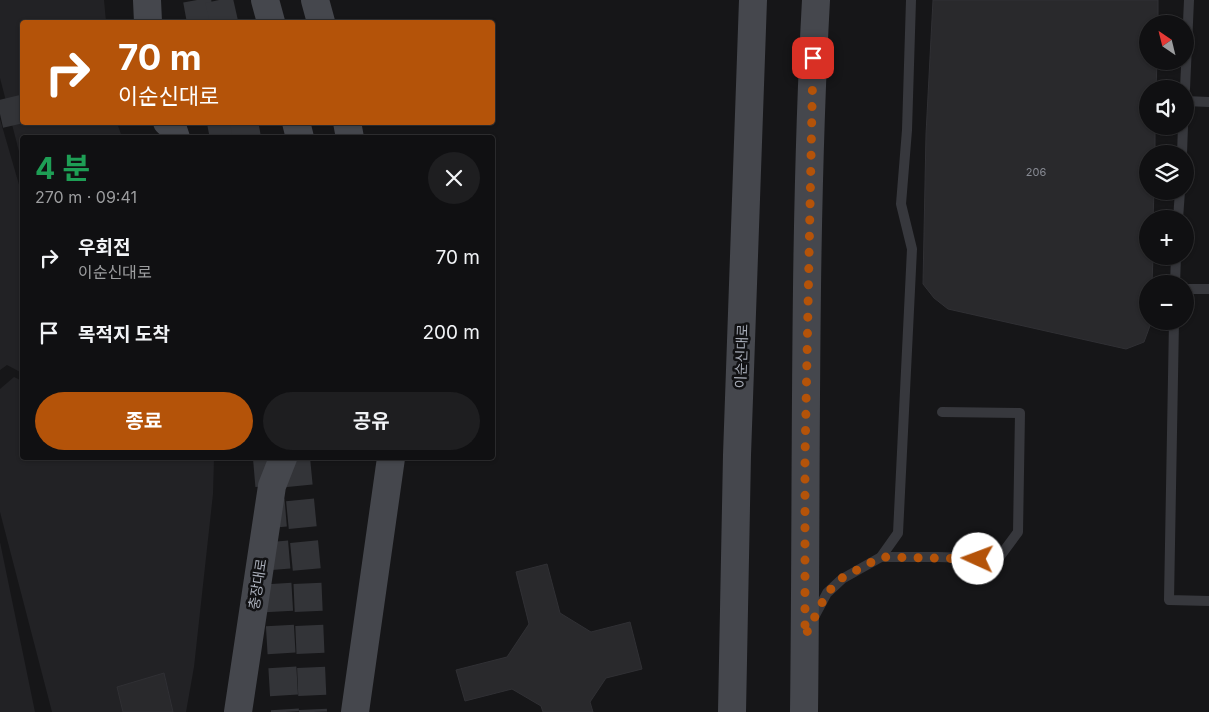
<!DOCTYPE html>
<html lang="ko">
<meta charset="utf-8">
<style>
:root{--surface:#101012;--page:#1e1e20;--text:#f1f3f6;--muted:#9c9d9f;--line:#303032;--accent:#b45309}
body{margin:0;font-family:Inter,"Noto Sans KR",sans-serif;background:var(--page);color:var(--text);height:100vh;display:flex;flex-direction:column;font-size:19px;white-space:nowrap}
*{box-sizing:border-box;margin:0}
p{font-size:16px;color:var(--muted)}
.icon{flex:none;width:28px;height:28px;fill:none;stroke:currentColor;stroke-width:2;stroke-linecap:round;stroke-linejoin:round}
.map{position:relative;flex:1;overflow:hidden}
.side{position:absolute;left:20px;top:135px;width:475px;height:325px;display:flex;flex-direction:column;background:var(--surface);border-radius:5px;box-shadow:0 1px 4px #0004,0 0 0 1px var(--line)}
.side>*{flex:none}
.guide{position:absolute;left:20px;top:20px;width:475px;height:105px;border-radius:5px;box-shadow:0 1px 4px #0004,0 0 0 1px var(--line);background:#b45309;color:#fff;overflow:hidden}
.needle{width:32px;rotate:325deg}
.buttons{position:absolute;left:1139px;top:15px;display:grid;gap:10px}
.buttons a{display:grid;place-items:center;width:55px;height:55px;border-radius:50%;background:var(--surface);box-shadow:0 1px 4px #0004,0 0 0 1px var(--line);font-size:25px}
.pin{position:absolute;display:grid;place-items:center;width:42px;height:42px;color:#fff;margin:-21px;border-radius:10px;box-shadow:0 2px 8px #0006}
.me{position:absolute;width:55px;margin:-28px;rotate:272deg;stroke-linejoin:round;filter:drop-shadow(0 0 4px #0008)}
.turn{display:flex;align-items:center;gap:18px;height:105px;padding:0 15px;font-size:22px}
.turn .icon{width:65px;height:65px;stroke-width:2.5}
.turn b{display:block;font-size:35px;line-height:42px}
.round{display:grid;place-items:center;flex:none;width:52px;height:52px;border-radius:26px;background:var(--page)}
.overview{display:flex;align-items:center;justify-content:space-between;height:85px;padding:0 15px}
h1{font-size:30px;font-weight:700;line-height:38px;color:#1e9e55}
.button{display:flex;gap:10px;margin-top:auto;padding:10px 15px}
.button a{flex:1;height:58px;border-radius:30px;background:var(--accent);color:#fff;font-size:20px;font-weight:700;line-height:58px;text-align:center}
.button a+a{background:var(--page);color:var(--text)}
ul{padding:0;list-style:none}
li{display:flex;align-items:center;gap:15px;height:75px;padding:0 15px}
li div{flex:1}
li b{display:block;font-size:19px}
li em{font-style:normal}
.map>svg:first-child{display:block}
.built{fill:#222225}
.building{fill:#29292c;stroke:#303034}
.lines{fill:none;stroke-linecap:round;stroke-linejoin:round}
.secondary-tunnel{stroke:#333438;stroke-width:28;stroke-dasharray:28 14;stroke-linecap:butt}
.lane{stroke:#37383d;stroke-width:10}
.secondary{stroke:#45474d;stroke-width:28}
.route{stroke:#b45309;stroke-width:9;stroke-dasharray:0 16.2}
.labels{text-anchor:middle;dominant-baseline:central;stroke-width:5;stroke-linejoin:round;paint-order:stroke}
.number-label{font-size:11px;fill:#888b94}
.street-label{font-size:14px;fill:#a8adb8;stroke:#111113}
</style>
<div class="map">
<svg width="1209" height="712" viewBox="0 0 1209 712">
<rect width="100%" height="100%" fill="#161618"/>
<!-- built -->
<g class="built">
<polygon points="0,0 104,0 106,22 22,22 22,122 117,123 122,137 22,138 22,163 0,78"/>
<polygon points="0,119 22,195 22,373 7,365 0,370"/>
<polygon points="14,377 22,381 22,458 214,458 213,494 194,667 186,712 52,712 0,512 0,389"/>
<polygon points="0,542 35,712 0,712"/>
</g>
<!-- building -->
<g class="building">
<polygon points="933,0 1158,0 1158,24 1148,24 1148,61 1157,61 1156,89 1148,89 1148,126 1155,126 1155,154 1148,154 1148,191 1154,191 1153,219 1148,219 1148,256 1153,256 1152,284 1148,284 1148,321 1151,321 1151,323 1144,342 1126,349 948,309 934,298 923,284 926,134"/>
<polygon points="547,564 560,613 591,632 630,622 642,669 606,678 590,702 593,712 543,712 541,706 512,689 465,701 456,670 507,657 529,624 516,572"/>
<polygon points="164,673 173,712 123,712 117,687"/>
</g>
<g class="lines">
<!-- secondary-tunnel -->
<g class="secondary-tunnel">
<polyline points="197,0 201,22"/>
<polyline points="219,0 224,22"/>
<polyline points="0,114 22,109"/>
<polyline points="221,122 224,138"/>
<polyline points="244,122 247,138"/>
<polyline points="267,458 277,576 285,712"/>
<polyline points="296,458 307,572 313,712"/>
</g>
<!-- lane -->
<g class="lane">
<polyline points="1185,89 1189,0"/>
<polyline points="1185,101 1209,102"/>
<polyline points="1182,154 1183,126"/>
<polyline points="1178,219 1180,191"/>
<polyline points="1175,284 1176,256"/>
<polyline points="1185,289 1209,289"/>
<polyline points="1174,321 1169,600 1209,601"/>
<polyline points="881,557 938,557 998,559 1018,532 1020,413 942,412"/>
<polyline points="812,621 827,593 842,579 881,557 898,533 912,249 901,204 907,130 911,0"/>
</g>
<!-- secondary -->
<g class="secondary">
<polyline points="147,0 148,22"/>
<polyline points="265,0 271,22"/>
<polyline points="315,0 321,22"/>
<polyline points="167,122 172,126 176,138"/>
<polyline points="296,122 300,138"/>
<polyline points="347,122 350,138"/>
<polyline points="238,712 272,486 283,458"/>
<polyline points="355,712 391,458"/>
<polyline points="732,712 737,455 753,0"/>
<path d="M 804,712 C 807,475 803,237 816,0"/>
</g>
</g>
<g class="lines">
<!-- route -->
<polyline class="route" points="813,58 805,457 805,636 827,593 842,578 881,557 978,559"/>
</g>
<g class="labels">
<!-- number labels -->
<g class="number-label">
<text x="1036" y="172">206</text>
</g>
<!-- street labels -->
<g class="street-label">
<text transform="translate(741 356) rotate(-88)">이순신대로</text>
<text transform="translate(257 584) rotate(-81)">충장대로</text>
</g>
</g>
</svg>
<div class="buttons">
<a><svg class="needle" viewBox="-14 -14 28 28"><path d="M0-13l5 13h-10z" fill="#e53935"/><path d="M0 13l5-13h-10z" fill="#9c9d9f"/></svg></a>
<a><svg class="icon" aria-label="sound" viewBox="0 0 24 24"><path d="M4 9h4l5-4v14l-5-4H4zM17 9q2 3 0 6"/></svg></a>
<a><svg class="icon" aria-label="layers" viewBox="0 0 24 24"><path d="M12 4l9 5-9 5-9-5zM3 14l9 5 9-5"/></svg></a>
<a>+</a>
<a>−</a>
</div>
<div class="pin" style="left:813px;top:58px;background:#d93025"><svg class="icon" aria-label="arrive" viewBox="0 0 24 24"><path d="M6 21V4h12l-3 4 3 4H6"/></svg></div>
<svg class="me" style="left:978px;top:559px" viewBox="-20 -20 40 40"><circle r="19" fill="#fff"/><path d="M0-13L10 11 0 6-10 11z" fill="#b45309"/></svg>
<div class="guide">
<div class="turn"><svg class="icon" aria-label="right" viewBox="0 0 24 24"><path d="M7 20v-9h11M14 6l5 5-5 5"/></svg><div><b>70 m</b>이순신대로</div></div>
</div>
<section class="side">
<div class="overview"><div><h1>4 분</h1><p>270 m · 09:41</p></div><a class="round"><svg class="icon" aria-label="close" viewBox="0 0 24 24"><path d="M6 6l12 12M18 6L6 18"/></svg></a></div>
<ul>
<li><svg class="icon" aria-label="right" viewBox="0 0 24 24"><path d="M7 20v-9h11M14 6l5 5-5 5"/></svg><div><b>우회전</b><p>이순신대로</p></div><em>70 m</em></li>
<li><svg class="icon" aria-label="arrive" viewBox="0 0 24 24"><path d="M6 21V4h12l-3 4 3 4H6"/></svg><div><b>목적지 도착</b></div><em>200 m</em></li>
</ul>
<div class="button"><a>종료</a><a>공유</a></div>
</section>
</div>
